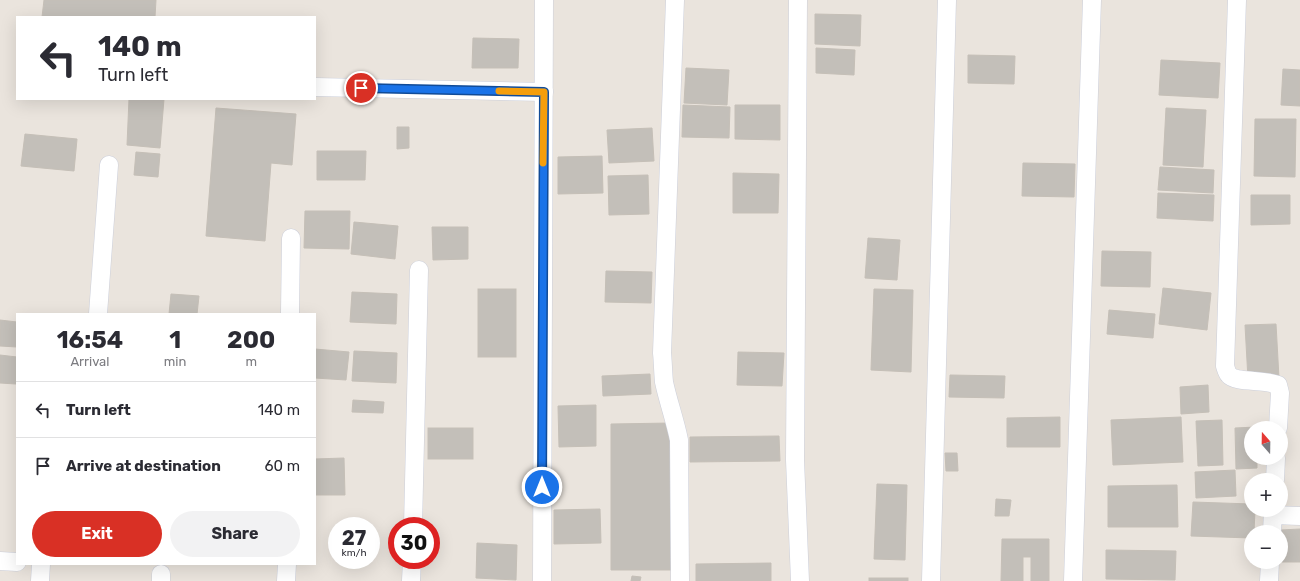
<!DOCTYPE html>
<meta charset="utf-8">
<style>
:root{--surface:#fff;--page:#f2f2f3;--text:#2b2b33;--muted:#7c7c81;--line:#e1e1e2;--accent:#d93025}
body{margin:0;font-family:Rubik,sans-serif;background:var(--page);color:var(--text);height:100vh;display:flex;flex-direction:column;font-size:15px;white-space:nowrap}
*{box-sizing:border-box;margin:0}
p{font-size:13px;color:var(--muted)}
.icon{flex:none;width:22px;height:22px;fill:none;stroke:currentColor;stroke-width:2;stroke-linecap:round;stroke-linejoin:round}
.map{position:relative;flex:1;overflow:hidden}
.drawer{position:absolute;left:16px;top:313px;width:300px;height:252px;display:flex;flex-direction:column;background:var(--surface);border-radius:0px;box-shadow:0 4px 16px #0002}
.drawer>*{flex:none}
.banner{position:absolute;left:16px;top:16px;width:300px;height:84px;border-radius:0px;box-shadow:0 4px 16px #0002;background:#fff;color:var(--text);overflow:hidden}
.needle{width:26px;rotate:340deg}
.buttons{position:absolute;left:1244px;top:421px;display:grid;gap:8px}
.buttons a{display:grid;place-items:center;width:44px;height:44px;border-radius:50%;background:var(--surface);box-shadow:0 4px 16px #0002;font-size:20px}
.speed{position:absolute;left:328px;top:517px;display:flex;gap:8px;font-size:20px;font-weight:700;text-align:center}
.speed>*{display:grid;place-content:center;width:52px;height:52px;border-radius:50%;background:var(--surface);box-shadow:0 4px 16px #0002;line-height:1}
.speed small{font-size:10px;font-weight:400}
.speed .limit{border:6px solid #d22;background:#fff;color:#111}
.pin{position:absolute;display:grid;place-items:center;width:34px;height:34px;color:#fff;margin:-17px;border:2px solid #fff;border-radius:50%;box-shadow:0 1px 4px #0007}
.me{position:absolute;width:44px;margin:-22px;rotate:0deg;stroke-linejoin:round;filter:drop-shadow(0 0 3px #0008)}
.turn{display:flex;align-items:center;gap:14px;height:84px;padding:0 16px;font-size:18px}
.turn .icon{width:52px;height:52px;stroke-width:2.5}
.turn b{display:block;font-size:28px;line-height:34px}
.eta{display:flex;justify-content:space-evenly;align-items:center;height:68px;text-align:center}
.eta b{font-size:24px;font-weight:700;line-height:28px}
.action{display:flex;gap:8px;margin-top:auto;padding:8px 16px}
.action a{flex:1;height:46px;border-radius:24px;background:var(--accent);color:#fff;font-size:16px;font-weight:700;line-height:46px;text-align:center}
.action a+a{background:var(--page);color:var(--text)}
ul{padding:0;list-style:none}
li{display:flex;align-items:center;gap:12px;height:56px;padding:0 16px;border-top:1px solid var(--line)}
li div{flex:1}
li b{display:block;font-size:15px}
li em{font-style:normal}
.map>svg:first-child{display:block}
.building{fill:#c3bfb9;stroke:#c5bfb7}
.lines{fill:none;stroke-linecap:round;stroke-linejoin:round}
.street-casing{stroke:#cccfda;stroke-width:19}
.street{stroke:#fff;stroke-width:18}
.route-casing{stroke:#114b97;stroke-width:10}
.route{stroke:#1a73e8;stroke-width:7}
.slow{stroke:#f59e0b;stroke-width:7}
</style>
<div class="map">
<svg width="1300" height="581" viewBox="0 0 1300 581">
<rect width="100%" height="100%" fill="#eae4dd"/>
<!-- building -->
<g class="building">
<polygon points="44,0 156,0 155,17 42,17"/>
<polygon points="815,14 861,15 860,46 815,44"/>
<polygon points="473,38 519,39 518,68 472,68"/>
<polygon points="816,48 855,50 854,75 816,73"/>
<polygon points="968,55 1015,56 1014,84 968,83"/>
<polygon points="1161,60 1220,63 1218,98 1159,95"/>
<polygon points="686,68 729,70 727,105 684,103"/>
<polygon points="1283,69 1300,70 1300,106 1281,105"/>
<polygon points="129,99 164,99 160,148 127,145"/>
<polygon points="683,105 730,107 729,138 682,137"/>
<polygon points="735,105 780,105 780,140 735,139"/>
<polygon points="216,108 296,114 292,165 271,163 265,241 206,236"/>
<polygon points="1166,108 1206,110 1203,167 1163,165"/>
<polygon points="1255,119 1296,119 1295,177 1254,176"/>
<polygon points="397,127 409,127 409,148 397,149"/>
<polygon points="652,128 654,161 609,163 607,130"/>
<polygon points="25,134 77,139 74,171 21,166"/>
<polygon points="317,151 366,151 365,180 317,180"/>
<polygon points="136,152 160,154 158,177 134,175"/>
<polygon points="602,156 603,193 558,194 558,157"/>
<polygon points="1023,163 1075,164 1074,197 1022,196"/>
<polygon points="1160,167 1214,170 1213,193 1158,190"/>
<polygon points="733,173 779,174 778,213 733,213"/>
<polygon points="648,175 649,214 609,215 608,176"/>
<polygon points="1158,193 1214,195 1213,221 1157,218"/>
<polygon points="1251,195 1290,195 1290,224 1251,225"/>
<polygon points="305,211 350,211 349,249 304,248"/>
<polygon points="354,222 398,226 395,259 351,254"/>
<polygon points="432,227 468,227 468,259 433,260"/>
<polygon points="868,238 900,240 897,280 865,278"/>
<polygon points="1102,251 1151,252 1150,287 1101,286"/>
<polygon points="606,271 652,272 651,303 605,302"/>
<polygon points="1163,288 1211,293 1207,330 1159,324"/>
<rect x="478" y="289" width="38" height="68"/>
<polygon points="874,289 913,290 911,372 871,370"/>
<polygon points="352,292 397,294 396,324 350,322"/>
<polygon points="171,294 199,296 197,314 169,314"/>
<polygon points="1109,310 1155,314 1153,338 1107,334"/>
<polygon points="0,320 17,322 17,347 0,346"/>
<polygon points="1276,324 1279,378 1248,379 1245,325"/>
<polygon points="315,349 349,352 346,380 315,378"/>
<polygon points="354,351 397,353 396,383 352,381"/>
<polygon points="738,352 784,353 782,386 737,385"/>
<polygon points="0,355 17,357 16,384 0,383"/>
<polygon points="650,374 651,394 603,396 602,376"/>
<polygon points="950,375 1005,376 1004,398 949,397"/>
<polygon points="1208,385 1209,412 1181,414 1180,387"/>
<polygon points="353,400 384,402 383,413 352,412"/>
<polygon points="596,405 596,446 559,447 558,406"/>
<polygon points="1060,417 1060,447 1007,447 1007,418"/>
<polygon points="1181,417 1183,462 1113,465 1111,420"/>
<polygon points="1222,420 1223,465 1198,466 1196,421"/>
<polygon points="671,423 671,570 611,570 611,424"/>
<polygon points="1256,427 1256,428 1251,428 1251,458 1257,458 1257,468 1236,469 1235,428"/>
<rect x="428" y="428" width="45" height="31"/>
<polygon points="779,436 780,461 690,462 690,437"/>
<polygon points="945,453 957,453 958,471 946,471"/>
<polygon points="344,458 345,495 315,495 315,459"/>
<polygon points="1235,470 1236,496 1196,498 1195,472"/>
<polygon points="877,484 907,485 905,560 874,559"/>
<polygon points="1177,485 1178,527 1108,527 1108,486"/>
<polygon points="996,499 1011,500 1009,516 995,516"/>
<polygon points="1193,502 1251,504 1251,510 1255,510 1254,532 1251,532 1251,538 1191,536"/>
<polygon points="600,509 601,543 554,544 554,510"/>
<polygon points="1300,529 1300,562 1281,562 1281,530"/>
<polygon points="1002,539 1049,539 1049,581 1031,581 1031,557 1023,557 1023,581 1001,581"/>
<polygon points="477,543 517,545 516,580 476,578"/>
<polygon points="1106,550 1176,551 1175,580 1106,579"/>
<polygon points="771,563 771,581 696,581 696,564"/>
<polygon points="632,576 641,577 640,581 631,581"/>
<rect x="869" y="578" width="39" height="3"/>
</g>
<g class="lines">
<defs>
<g id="street">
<path d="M 675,0 L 662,353 C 663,362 663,372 664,382 C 668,401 675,420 679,440 L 680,581"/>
<polyline points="798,0 795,460 800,581"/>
<path d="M 1237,0 L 1225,366 C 1226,369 1227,373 1229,375 C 1236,383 1265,379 1278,385 L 1280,393 L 1278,428"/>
<polyline points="315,87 544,92"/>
<polyline points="98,314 109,165"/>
<polyline points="290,314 291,238"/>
<polyline points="1275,480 1276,458"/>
<polyline points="1273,515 1300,516"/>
<polyline points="413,526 419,270"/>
<polyline points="1272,532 1273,510"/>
<polyline points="0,561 17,562"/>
<polyline points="40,581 41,564"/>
<polyline points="161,581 161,574"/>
<polyline points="286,581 287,564"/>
<polyline points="411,581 412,560"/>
<polyline points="542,581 544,0"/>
<polyline points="931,581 947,0"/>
<polyline points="1073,581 1092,0"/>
<polyline points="1269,581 1270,562"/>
</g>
</defs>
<!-- street casing -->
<use href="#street" class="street-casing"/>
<!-- street -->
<use href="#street" class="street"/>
</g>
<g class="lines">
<defs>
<polyline id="route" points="361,88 544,92 542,487"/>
</defs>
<!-- route casing -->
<use href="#route" class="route-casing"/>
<!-- route -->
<use href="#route" class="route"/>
<!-- slow -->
<polyline class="slow" points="499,91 544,92 543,163"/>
</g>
</svg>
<div class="buttons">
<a><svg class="needle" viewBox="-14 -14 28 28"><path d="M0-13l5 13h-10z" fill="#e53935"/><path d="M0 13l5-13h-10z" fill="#7c7c81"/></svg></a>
<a>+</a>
<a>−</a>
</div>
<div class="speed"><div>27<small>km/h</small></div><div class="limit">30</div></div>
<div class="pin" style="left:361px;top:88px;background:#d93025"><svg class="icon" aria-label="arrive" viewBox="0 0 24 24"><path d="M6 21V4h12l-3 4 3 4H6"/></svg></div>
<svg class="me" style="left:542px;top:487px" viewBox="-20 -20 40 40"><circle r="17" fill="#1a73e8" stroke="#fff" stroke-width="3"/><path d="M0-11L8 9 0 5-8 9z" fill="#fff"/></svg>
<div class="banner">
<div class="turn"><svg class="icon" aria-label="left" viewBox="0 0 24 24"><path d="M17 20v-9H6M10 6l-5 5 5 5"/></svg><div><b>140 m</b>Turn left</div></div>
</div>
<section class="drawer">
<div class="eta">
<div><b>16:54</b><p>Arrival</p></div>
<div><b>1</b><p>min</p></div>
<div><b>200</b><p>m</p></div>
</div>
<ul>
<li><svg class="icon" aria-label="left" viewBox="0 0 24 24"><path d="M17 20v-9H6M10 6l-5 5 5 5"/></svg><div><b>Turn left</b></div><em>140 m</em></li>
<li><svg class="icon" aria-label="arrive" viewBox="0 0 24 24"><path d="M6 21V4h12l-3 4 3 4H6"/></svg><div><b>Arrive at destination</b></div><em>60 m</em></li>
</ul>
<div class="action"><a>Exit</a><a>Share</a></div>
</section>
</div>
